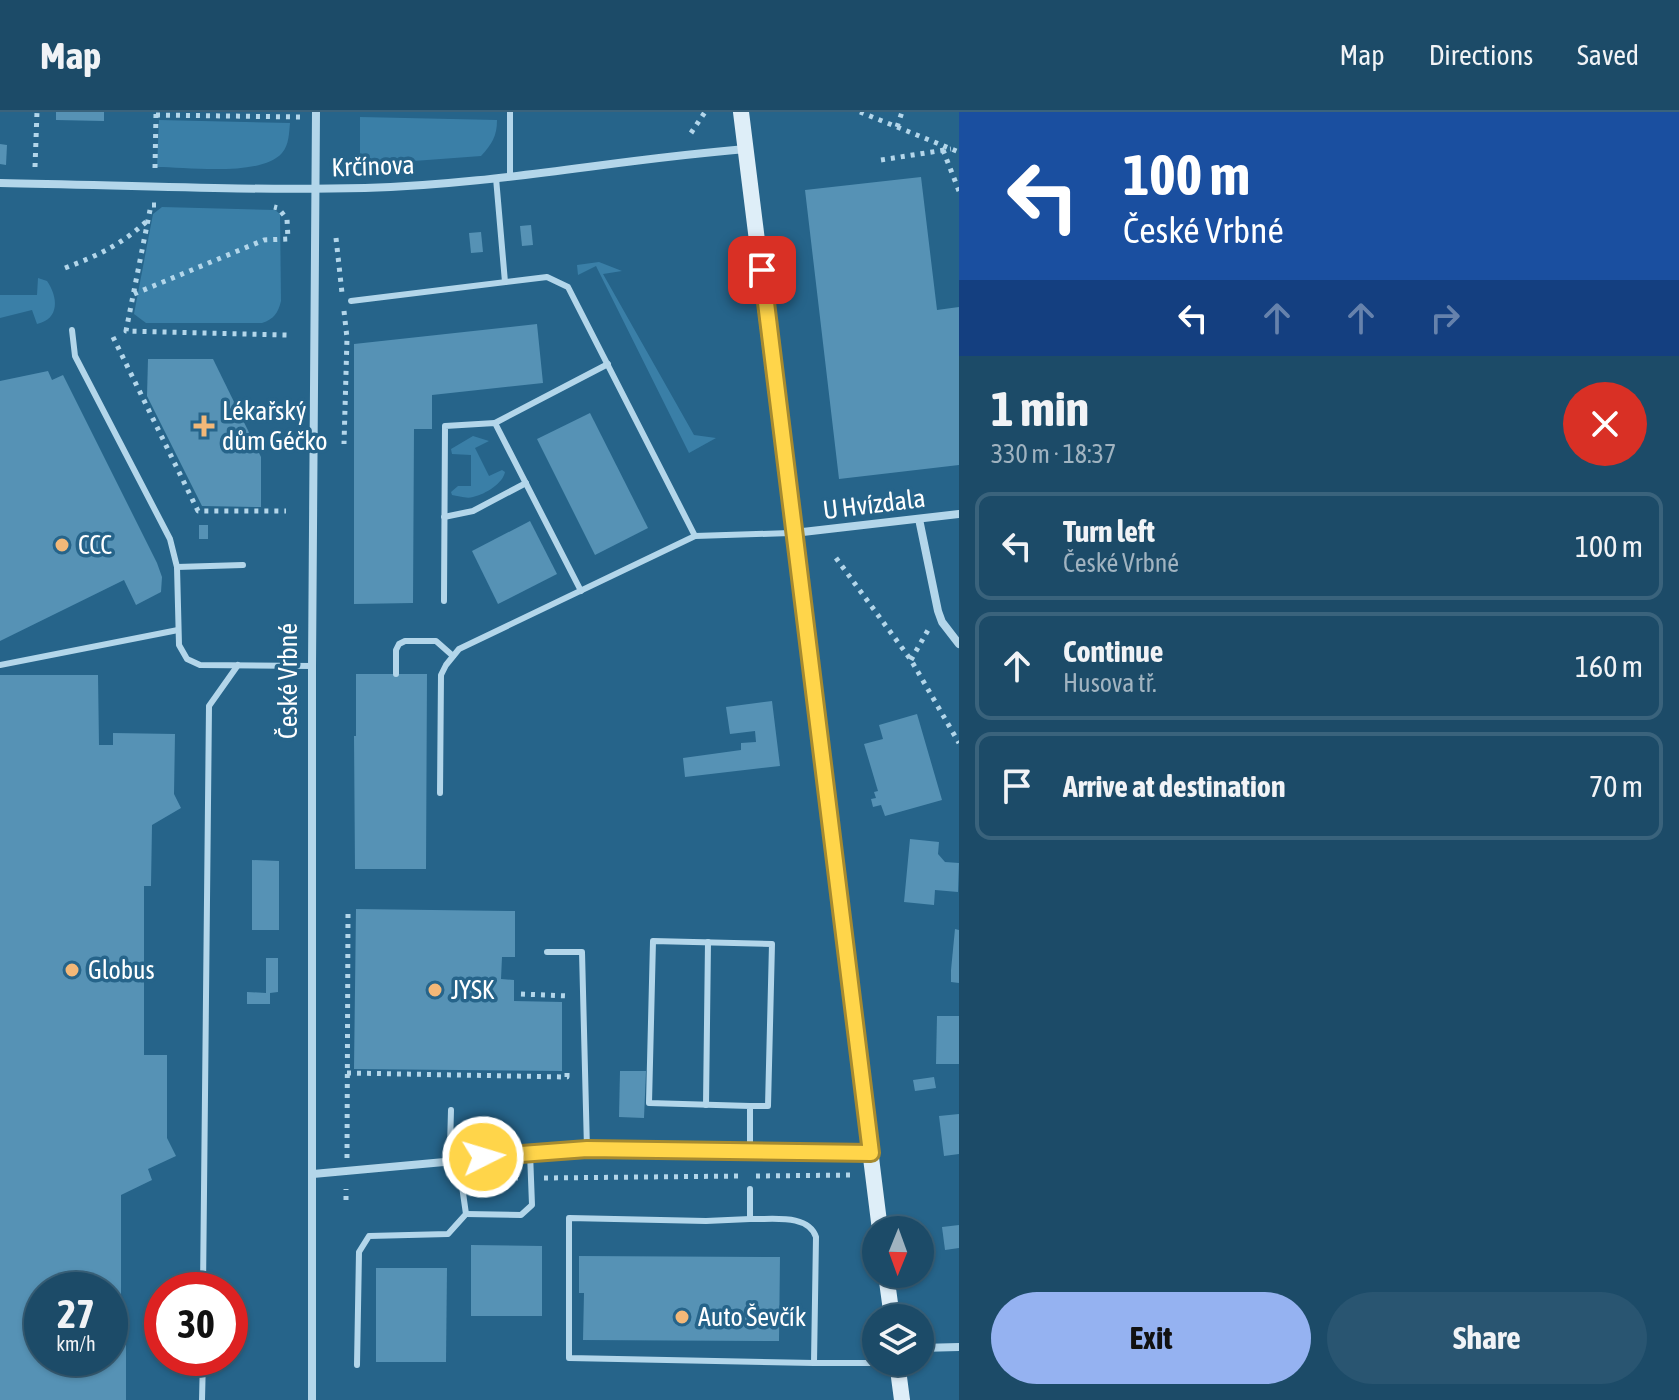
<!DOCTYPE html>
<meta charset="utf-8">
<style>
:root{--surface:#1c4b68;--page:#295571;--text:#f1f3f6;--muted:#a0b3c0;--line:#3a637c;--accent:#95b2f1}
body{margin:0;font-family:"Asap Condensed",sans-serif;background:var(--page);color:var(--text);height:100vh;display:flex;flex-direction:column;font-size:30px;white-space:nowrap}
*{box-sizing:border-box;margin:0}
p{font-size:26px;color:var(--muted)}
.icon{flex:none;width:44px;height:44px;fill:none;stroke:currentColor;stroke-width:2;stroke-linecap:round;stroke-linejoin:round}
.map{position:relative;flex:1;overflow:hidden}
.panel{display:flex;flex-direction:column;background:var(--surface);width:720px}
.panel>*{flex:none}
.hud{background:#1a4fa0;color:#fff;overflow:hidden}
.needle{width:52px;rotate:181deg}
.fabs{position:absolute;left:862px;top:1104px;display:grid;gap:16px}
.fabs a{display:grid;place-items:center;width:72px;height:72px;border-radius:50%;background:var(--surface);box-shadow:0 2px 6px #0004,0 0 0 2px var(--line);font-size:40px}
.speed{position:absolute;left:24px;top:1160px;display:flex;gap:16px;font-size:40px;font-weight:700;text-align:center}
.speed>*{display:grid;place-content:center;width:104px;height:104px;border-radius:50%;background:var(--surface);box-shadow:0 2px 6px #0004,0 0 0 2px var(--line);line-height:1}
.speed small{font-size:20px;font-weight:400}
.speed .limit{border:12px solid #d22;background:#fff;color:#111}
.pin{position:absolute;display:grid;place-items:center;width:68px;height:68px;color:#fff;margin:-34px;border-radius:16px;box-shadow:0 4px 12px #0006}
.me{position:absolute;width:88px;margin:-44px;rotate:85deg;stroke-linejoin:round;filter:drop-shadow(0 0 6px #0008)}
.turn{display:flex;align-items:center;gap:28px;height:168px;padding:0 32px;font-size:36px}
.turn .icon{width:104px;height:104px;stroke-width:2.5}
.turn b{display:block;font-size:56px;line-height:68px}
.lanes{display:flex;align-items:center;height:76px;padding:0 32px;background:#0003;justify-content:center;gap:40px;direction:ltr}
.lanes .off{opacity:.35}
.round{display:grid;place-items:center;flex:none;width:84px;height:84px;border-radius:42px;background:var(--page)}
.summary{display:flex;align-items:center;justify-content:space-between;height:136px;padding:0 32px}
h1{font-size:48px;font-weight:700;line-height:60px}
.primary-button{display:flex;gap:16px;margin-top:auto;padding:16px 32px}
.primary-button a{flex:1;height:92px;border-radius:48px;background:var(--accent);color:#111;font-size:32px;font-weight:700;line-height:92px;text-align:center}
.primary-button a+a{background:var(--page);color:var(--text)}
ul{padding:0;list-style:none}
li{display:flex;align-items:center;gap:24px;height:108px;margin:0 16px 12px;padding:0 16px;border:4px solid var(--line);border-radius:16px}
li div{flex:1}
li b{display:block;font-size:30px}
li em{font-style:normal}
header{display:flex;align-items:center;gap:48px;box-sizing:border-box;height:112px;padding:0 40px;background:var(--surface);border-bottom:2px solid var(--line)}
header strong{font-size:38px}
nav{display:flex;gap:44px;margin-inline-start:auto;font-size:28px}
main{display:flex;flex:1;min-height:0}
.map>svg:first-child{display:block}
.green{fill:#3a7fa7}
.building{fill:#5692b5}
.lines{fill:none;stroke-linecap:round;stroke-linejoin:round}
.path{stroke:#b3d6ea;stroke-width:5;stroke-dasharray:4 6;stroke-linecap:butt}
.lane{stroke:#b3d6ea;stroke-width:6}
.street{stroke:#b3d6ea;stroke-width:8}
.secondary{stroke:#deeef8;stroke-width:16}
.route-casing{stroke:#a68a30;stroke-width:20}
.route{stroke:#ffd54a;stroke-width:14}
.poi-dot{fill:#f3b878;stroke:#26648a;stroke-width:3}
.labels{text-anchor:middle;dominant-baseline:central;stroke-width:7;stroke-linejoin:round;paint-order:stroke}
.street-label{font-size:26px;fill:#fff;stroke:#26648a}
.poi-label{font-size:26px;fill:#fff;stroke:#26648a;text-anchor:start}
</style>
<header>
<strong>Map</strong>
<nav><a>Map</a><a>Directions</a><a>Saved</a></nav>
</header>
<main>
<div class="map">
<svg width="959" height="1288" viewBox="0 0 959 1288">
<rect width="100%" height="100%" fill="#26648a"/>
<!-- green -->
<g class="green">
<path d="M 360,5 L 497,8 C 497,24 492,32 481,44 L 360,53 Z"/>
<path d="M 159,8 L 290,11 C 289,21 289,33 282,41 C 261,65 187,55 157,55 Z"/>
<path d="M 162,95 L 275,98 L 280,102 L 281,189 C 278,201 274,207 262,211 L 146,211 L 134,202 L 153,102 Z"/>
<polygon points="599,150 622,159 603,162 694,323 716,326 689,341 596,154 578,163 577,153"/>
<path d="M 38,166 L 47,169 C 58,185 60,207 37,212 L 32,198 L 0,206 L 0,183 L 37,183 Z"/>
<path d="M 473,324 L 489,329 L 475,336 L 489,364 L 502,358 L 505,360 C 503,371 486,382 473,385 C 467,387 458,384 452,383 L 451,380 L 458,374 L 471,374 L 471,343 L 452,342 L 451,337 Z"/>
</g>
<!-- building -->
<g class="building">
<polygon points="56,0 104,0 104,9 56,8"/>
<polygon points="0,32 7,33 6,53 0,52"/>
<polygon points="921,65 937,198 959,195 959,353 839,367 805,78"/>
<polygon points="531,113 533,133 522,134 520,114"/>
<polygon points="481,120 483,140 471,141 469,121"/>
<polygon points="537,212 543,271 432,283 432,317 414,317 413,491 354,492 354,232"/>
<polygon points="148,247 213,247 261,345 261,395 202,394 147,284"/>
<polygon points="48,259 52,268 63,263 157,451 162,465 161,480 136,493 124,468 0,529 0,269"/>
<polygon points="590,301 648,416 595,443 537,327"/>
<polygon points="530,409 557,462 498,492 472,439"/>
<rect x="199" y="413" width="9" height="14"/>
<polygon points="356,562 427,562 426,757 355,757 354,624 356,624"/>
<polygon points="0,563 98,563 99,633 113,633 113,621 175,622 174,682 181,696 152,713 151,774 144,774 144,943 167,943 167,1026 176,1044 148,1057 152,1068 121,1083 121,1186 110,1186 110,1178 42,1178 42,1246 110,1246 110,1203 126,1203 126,1288 0,1288"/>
<polygon points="772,589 780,654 685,665 683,646 741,638 741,631 756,630 755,619 730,622 726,595"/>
<polygon points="917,602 942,688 885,704 881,693 873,695 871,687 876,686 874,680 878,679 864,632 883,627 879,613"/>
<polygon points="910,727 939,730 938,742 945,750 959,751 958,780 935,778 934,793 904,790"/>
<polygon points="252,748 279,749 279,818 252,818"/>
<polygon points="356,797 515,799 515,845 502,845 501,867 514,868 514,889 562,890 562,959 354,957"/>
<polygon points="955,817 959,818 959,871 951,870 951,858"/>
<polygon points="266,846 278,846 278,880 270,881 270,892 247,892 247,880 266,881"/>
<polygon points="937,904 959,904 959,952 936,952"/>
<polygon points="620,959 646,959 644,1006 619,1005"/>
<polygon points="934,965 936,976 915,979 913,968"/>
<polygon points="959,1002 959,1042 944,1044 939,1004"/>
<polygon points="959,1113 959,1136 945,1138 942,1115"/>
<polygon points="471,1133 542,1134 542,1204 471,1204"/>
<polygon points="579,1144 780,1145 779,1229 583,1228 584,1181 579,1181"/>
<polygon points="376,1156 447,1156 446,1250 376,1250"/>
</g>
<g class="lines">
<!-- path -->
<g class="path">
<polyline points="860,0 959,40"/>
<polyline points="156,3 300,5"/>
<polyline points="897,15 902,0"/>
<polyline points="691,21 705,0"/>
<polyline points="943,38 959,79"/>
<polyline points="881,48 951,37"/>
<polyline points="35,55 37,0"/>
<polyline points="155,56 156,1"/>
<polyline points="156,93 151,93 126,219 287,223"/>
<polyline points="336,126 342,181"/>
<path d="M 65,156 C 99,143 121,133 148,108"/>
<polyline points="134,182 264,128 288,127 287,107 278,96 274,95"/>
<polyline points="344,199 347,226 344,332"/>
<polyline points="113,225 198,399 286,399"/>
<polyline points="836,446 911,548 959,631"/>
<polyline points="911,548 928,518"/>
<polyline points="521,882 569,884"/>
<polyline points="347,961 567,965 567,958"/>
<polyline points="347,1046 348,799"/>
<polyline points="756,1064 854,1063"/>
<polyline points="476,1066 518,1066"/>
<polyline points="544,1066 742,1064"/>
<polyline points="346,1088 346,1077"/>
</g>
<!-- lane -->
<g class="lane">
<polyline points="510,64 510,0"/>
<polyline points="496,66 505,170"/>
<polyline points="351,189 547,165 568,175 695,424 790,421"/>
<polyline points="72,218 75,244 170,427 177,455 179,533 187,547 200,553 312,554"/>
<polyline points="495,311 608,252"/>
<polyline points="444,405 473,399 526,371"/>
<polyline points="177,455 243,453"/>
<polyline points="444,489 445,314 495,311 581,479"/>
<polyline points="0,553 178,518"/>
<polyline points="396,562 396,538 399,532 405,529 436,529 453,544"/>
<polyline points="440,681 441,563 446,553 459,537 695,424"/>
<polyline points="547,840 582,840 587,1037"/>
<polyline points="706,993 708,830"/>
<polyline points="750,1040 750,994 768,994 772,832 653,829 649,991 750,994"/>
<path d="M 750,1077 L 750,1107 C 771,1108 808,1101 816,1125 L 814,1251 L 894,1251"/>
<polyline points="466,1102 521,1103 532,1093 530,1041"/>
<polyline points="750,1107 706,1109 569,1106 569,1246 814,1251"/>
<polyline points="203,1178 209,594 238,553"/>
<polyline points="357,1253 359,1140 369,1124 448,1122 466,1102 461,1067 450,1035 451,998"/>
<polyline points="202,1288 203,1246"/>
</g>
<!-- street -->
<g class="street">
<path d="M 0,71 C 121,73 243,79 365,76 C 492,73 619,47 746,37"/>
<polyline points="919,407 938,499 942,510 959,532"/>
<polyline points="794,421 959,402"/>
<polyline points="313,1062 587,1037 871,1041"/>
<polyline points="920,1236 959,1235"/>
<polyline points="312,1288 312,554 316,0"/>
</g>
<!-- secondary -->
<g class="secondary">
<polyline points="741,0 880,1118"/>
<polyline points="886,1162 892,1206"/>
<polyline points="897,1250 902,1288"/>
</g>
</g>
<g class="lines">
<defs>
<polyline id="route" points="483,1045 587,1037 871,1041 762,158"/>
</defs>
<!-- route casing -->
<use href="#route" class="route-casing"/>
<!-- route -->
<use href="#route" class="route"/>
</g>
<!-- markers -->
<g class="poi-dot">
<path d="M200 302h8v8h8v8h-8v8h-8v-8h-8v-8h8z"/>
<circle cx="62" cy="433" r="8"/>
<circle cx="72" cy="858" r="8"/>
<circle cx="435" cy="878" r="8"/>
<circle cx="682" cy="1205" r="8"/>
</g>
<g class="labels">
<!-- street labels -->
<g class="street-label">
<text transform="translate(373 54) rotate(-2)">Krčínova</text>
<text transform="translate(874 392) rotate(-7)">U Hvízdala</text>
<text transform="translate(288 569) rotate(-90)">České Vrbné</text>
</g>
<!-- poi labels -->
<g class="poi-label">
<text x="222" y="299">Lékařský<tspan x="222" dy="30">dům Géčko</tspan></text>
<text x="78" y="433">CCC</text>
<text x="88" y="858">Globus</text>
<text x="451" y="878">JYSK</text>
<text x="698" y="1205">Auto Ševčík</text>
</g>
</g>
</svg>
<div class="fabs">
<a><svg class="needle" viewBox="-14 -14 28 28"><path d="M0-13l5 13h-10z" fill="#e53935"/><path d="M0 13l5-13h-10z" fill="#a0b3c0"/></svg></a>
<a><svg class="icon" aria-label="layers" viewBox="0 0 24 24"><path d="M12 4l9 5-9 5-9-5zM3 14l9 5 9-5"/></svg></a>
</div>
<div class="speed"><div>27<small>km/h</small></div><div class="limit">30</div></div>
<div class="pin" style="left:762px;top:158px;background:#d93025"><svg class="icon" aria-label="arrive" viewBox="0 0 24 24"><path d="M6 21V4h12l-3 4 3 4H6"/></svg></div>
<svg class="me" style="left:483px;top:1045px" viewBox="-20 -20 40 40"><circle r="17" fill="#ffd54a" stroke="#fff" stroke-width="3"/><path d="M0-11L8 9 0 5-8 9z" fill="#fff"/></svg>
</div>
<section class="panel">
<div class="hud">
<div class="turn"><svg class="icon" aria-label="left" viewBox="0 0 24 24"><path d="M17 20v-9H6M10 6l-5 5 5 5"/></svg><div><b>100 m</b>České Vrbné</div></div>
<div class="lanes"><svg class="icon" aria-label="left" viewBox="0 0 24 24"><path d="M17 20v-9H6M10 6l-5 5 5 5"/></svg><svg class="icon off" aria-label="ahead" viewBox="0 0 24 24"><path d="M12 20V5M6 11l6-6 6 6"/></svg><svg class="icon off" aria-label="ahead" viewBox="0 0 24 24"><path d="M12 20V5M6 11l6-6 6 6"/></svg><svg class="icon off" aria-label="right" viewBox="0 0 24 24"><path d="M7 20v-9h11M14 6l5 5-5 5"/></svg></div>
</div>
<div class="summary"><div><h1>1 min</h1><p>330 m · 18:37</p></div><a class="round" style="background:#d93025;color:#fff"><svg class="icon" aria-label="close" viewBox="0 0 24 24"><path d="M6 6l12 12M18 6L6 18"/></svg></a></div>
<ul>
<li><svg class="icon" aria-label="left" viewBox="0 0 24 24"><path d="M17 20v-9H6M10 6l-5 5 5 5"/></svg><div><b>Turn left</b><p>České Vrbné</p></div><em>100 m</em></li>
<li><svg class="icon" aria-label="ahead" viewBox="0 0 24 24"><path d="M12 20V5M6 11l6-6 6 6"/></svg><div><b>Continue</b><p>Husova tř.</p></div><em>160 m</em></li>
<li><svg class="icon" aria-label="arrive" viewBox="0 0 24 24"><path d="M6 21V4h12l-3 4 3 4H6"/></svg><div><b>Arrive at destination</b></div><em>70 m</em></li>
</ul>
<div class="primary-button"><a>Exit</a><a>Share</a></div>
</section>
</main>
